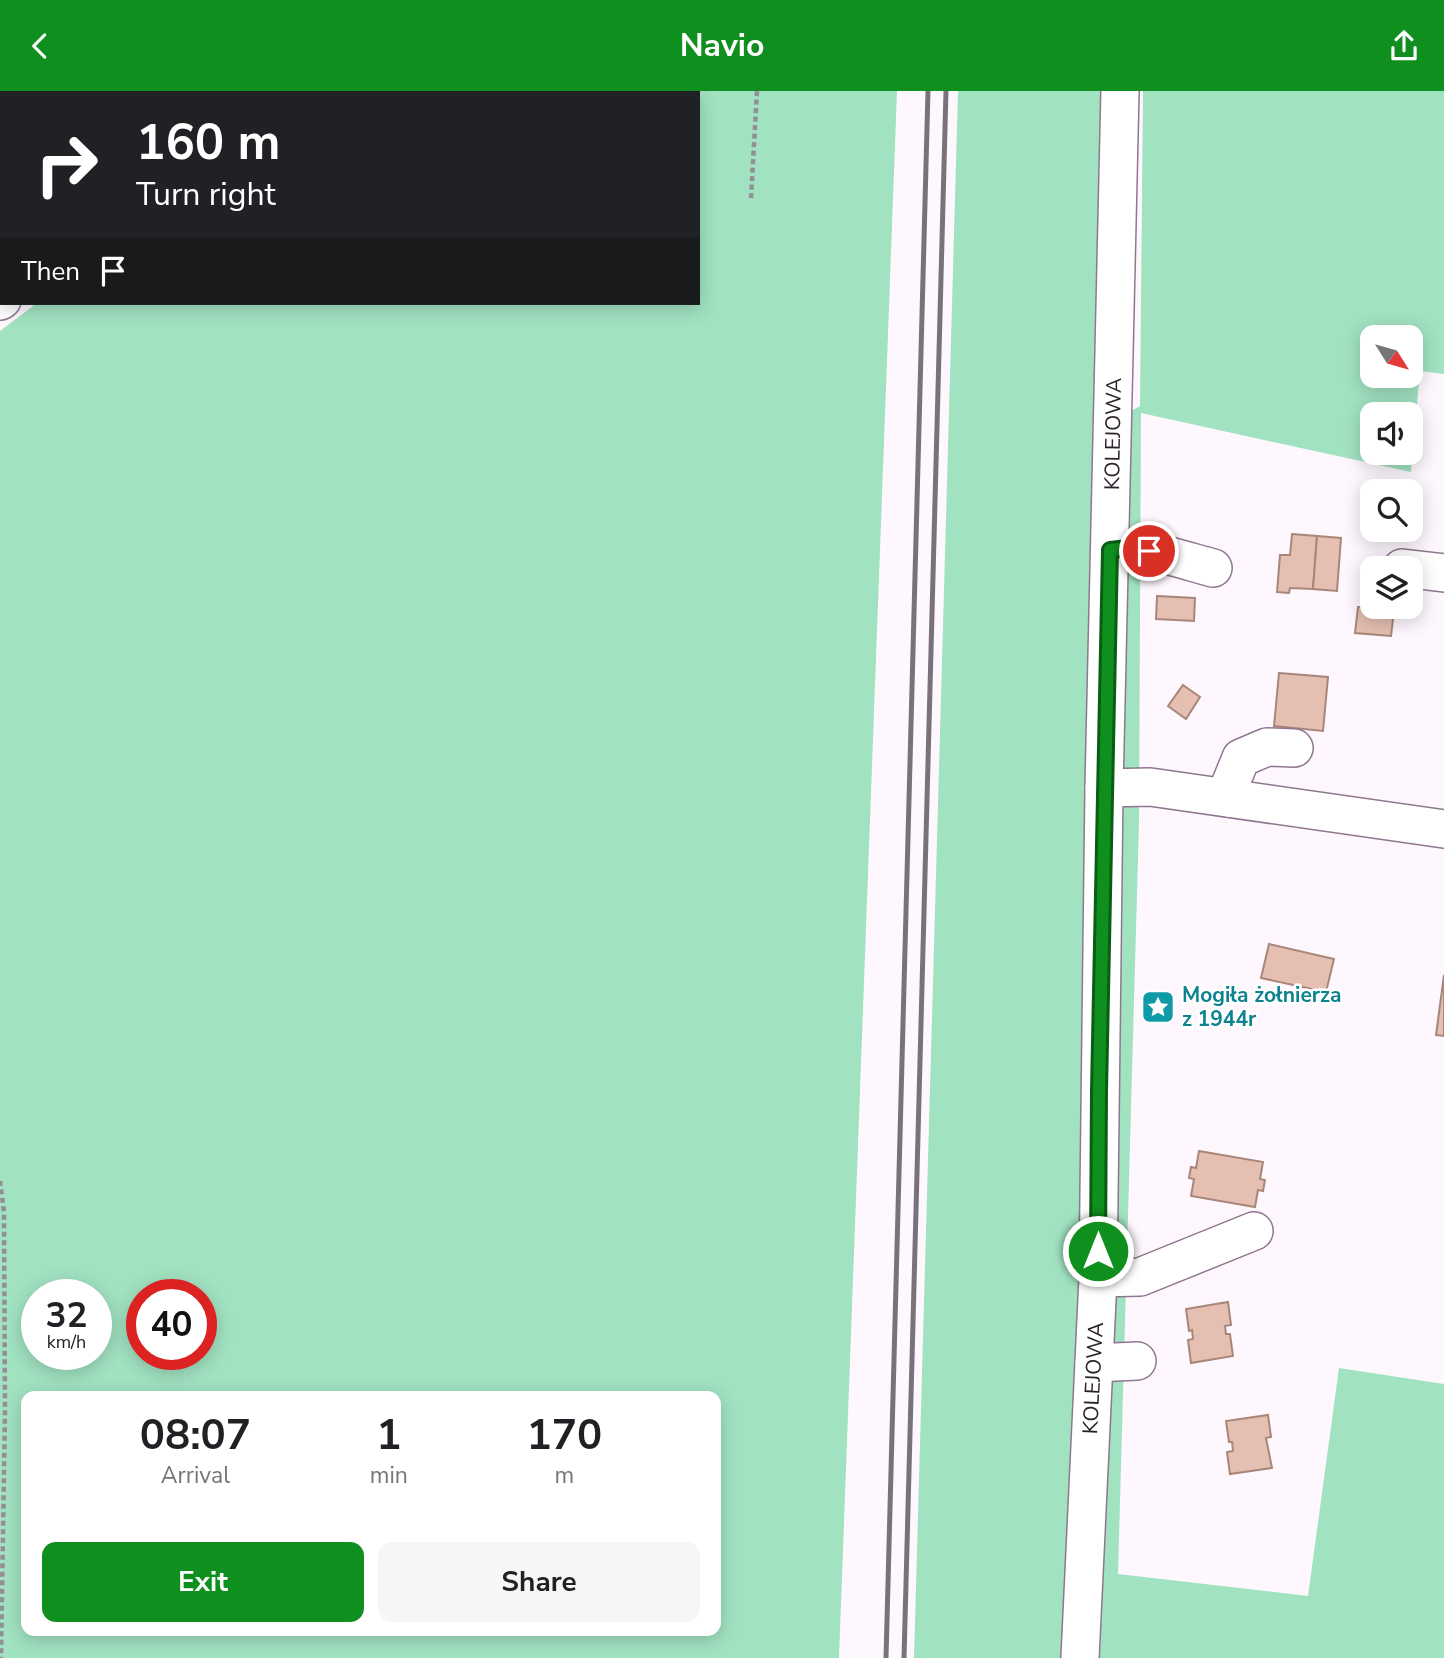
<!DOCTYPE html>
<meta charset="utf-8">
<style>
:root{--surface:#fff;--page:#f6f6f6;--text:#202124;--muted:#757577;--accent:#0f8f1e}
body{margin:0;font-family:"Nunito Sans",sans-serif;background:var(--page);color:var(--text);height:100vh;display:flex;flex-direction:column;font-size:26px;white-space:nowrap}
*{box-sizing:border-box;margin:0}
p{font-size:23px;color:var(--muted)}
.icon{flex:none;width:38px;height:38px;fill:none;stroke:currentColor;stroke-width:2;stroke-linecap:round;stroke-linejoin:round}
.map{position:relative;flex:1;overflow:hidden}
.side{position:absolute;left:21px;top:1300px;width:700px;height:245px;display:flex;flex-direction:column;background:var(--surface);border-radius:14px;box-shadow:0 4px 18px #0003}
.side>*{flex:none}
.guide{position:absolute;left:0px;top:0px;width:700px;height:214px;box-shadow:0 4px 18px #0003;background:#202124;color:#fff;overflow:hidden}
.needle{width:46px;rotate:127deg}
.buttons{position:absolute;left:1360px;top:234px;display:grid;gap:14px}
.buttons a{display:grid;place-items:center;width:63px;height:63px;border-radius:14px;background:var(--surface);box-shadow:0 4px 18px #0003;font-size:35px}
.speed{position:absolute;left:21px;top:1188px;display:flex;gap:14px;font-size:35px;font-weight:700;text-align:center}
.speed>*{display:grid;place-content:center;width:91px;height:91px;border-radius:50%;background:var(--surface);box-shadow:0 4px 18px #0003;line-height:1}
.speed small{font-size:18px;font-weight:400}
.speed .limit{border:10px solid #d22;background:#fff;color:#111}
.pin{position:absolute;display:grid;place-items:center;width:60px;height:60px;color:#fff;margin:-30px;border:4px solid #fff;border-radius:50%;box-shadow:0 2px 7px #0007}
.me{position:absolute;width:77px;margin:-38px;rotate:0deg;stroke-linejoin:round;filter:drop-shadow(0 0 5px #0008)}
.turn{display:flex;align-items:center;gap:24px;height:147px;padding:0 21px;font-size:32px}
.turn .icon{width:91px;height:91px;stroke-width:2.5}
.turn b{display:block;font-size:49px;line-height:60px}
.then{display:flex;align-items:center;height:66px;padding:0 21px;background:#0003;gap:14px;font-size:26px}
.eta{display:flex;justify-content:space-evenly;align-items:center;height:119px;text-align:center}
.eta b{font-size:42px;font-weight:700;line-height:49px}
.primary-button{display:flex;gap:14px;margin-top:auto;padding:14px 21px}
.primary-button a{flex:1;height:80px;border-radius:14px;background:var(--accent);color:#fff;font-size:28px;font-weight:700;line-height:80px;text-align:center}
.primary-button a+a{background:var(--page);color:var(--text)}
header{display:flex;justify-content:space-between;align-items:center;height:91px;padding:0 21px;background:var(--accent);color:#fff;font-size:32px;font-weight:700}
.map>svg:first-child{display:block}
.green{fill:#a1e2c1;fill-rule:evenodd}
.building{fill:#e4bfb2;stroke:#a8867a;stroke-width:2}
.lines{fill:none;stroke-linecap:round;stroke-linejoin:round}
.minor-casing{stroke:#8f778f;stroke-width:40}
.path{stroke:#958d95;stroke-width:4.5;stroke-dasharray:5 3.5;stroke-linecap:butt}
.minor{stroke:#fff;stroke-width:37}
.rail{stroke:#7a727a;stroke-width:5}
.route-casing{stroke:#0a5d14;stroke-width:18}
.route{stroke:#0f8f1e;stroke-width:12}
.labels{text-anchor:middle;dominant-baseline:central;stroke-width:5;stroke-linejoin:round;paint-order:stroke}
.street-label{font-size:21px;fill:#2c222c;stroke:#fff}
.culture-label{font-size:21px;font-weight:bold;fill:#0d838f;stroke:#fff;text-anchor:start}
</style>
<header><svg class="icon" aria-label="back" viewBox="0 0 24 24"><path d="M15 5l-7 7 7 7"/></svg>Navio<svg class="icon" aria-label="share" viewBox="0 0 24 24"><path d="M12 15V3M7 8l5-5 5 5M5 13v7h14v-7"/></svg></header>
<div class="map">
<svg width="1444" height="1567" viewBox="0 0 1444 1567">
<rect width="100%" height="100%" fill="#fef8fe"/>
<!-- green -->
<g class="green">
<path d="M 314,0 L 897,0 L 839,1567 L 0,1567 L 0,240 L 37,212 L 698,212 L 698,2 L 312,2 ZM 37,1204 L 96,1204 L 96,1264 L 37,1264 ZM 142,1204 L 201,1204 L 201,1264 L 142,1264 ZM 26,1306 L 716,1306 L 716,1540 L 26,1540 Z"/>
<polygon points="958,0 1104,0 1086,1006 1067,1567 914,1567"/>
<path d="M 1143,0 L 1444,0 L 1444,283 L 1420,280 L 1411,381 L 1141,322 L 1139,731 L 1118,1483 L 1308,1505 L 1339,1277 L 1444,1293 L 1444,1567 L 1095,1567 L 1126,323 L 1140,315 ZM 1372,247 L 1410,247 L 1410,285 L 1372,285 ZM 1372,324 L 1410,324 L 1410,362 L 1372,362 Z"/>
</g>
<!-- building -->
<g class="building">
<polygon points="1292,443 1317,445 1313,498 1290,497 1289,502 1277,501 1280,464 1290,464"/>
<polygon points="1317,445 1341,447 1337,500 1313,498"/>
<polygon points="1157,505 1195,507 1194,530 1156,528"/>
<polygon points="1358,516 1394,520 1391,545 1355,542"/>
<polygon points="1279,582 1328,586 1323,640 1274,635"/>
<polygon points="1183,594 1200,606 1186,628 1168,615"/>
<polygon points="1269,853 1334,868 1326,901 1261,887"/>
<polygon points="1444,884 1444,945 1436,944"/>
<polygon points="1199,1060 1263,1071 1260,1088 1265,1089 1263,1100 1258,1099 1255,1116 1191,1105 1194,1088 1189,1087 1191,1076 1196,1077"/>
<polygon points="1228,1211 1231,1234 1225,1235 1226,1243 1230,1243 1233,1265 1191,1272 1188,1249 1193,1248 1192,1239 1189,1240 1186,1218"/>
<polygon points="1268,1324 1271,1346 1266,1347 1272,1377 1230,1383 1227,1361 1233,1360 1232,1351 1229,1351 1226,1330"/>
</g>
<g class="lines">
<defs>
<g id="minor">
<polyline points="263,2 265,0"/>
<polyline points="0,210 2,209"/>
<path d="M 1110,459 C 1145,455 1179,468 1213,477"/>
<polyline points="1402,477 1444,482"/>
<polyline points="1104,697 1150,696 1444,738"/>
<polyline points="1228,707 1230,694 1241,667 1267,656 1294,657"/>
<polyline points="1098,1187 1140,1186 1254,1140"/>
<polyline points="1094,1272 1137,1270"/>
<polyline points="1080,1567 1098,1187 1104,697 1120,0"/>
</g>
</defs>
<!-- minor casing -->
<use href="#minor" class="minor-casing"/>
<!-- path -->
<g class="path">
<polyline points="751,107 757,0"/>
<polyline points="0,1090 4,1121 5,1319 1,1567"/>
</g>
<!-- minor -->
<use href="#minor" class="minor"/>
<!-- rail -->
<g class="rail">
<polyline points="886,1567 928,0"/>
<polyline points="904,1567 946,0"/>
</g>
</g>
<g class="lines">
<defs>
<polyline id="route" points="1098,1160 1099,1000 1110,459 1128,457 1149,460"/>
</defs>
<!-- route casing -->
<use href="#route" class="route-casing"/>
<!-- route -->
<use href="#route" class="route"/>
</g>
<!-- icons -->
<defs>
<symbol id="sight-square" viewBox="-11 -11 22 22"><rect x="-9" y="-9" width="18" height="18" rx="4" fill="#0f9aa8" stroke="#fff"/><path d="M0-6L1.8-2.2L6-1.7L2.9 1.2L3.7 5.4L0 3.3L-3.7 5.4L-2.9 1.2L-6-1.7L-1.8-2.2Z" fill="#fff"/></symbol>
</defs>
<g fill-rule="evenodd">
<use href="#sight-square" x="1139" y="897" width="38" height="38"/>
</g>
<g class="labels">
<!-- street labels -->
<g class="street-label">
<text transform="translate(1113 343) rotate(-89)">KOLEJOWA</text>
<text transform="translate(1093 1287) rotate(-87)">KOLEJOWA</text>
</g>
<!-- culture labels -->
<g class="culture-label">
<text x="1182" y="904">Mogiła żołnierza<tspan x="1182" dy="24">z 1944r</tspan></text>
</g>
</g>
</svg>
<div class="buttons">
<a><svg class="needle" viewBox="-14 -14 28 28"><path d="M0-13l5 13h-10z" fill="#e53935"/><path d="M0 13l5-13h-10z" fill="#757577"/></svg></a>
<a><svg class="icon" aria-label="sound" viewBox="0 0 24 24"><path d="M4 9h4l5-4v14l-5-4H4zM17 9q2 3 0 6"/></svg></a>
<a><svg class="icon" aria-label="search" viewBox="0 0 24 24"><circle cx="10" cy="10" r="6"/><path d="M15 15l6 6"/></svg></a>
<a><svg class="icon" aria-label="layers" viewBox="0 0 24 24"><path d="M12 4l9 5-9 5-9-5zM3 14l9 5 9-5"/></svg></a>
</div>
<div class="speed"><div>32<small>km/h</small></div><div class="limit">40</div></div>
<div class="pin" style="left:1149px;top:460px;background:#d93025"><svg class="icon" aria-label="arrive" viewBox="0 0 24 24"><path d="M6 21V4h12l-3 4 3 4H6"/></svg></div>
<svg class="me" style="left:1098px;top:1160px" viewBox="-20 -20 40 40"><circle r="17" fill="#0f8f1e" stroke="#fff" stroke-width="3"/><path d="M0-11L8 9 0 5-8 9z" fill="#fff"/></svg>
<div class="guide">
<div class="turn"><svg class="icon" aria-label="right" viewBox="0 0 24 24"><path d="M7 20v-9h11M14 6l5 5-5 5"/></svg><div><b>160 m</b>Turn right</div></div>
<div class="then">Then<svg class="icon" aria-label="arrive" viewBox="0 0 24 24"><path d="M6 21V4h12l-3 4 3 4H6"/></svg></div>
</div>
<section class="side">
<div class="eta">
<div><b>08:07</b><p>Arrival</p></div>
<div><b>1</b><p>min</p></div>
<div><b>170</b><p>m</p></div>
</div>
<div class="primary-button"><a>Exit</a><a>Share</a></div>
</section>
</div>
